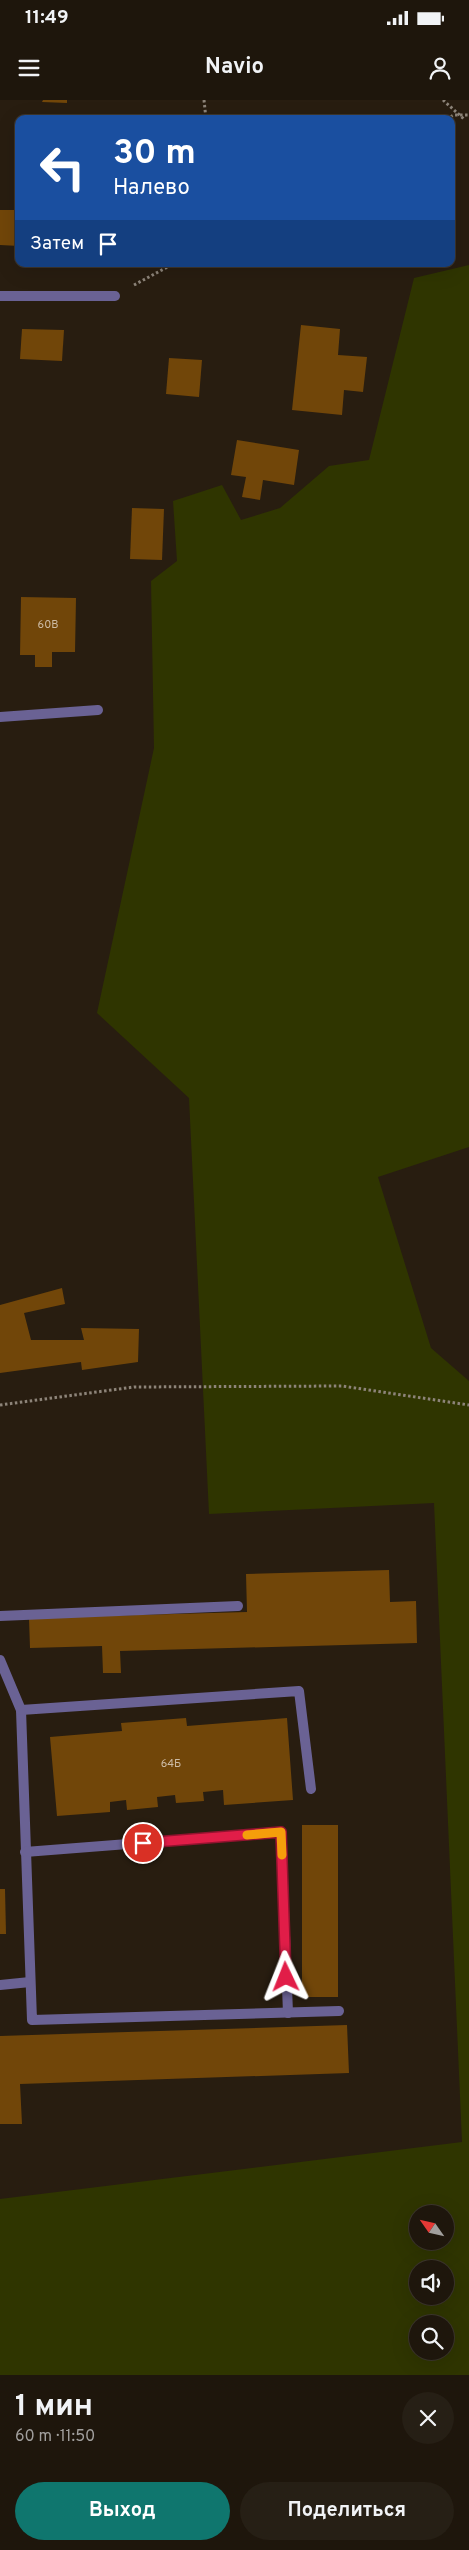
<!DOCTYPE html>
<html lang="ru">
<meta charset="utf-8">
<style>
:root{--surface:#1e160c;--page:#261f15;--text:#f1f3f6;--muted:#a19f9d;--line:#3c352d;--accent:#0f766e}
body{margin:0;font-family:Overpass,sans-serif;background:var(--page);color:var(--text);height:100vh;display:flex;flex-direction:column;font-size:19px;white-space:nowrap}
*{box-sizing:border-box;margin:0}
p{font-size:16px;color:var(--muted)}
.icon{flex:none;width:28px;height:28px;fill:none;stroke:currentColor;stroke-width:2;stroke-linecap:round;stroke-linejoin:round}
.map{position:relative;height:2275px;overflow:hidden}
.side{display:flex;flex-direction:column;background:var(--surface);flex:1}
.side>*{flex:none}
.top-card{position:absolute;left:15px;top:15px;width:440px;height:152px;border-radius:10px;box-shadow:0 5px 20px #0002,0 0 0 1px var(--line);background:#1a4fa0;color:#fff;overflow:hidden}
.needle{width:32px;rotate:304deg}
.controls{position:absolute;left:409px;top:2105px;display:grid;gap:10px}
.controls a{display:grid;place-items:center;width:45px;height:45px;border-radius:50%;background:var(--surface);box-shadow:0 5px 20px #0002,0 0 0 1px var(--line);font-size:25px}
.pin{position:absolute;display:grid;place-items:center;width:42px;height:42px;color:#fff;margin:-21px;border:2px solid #fff;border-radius:50%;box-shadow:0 1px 5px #0007}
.me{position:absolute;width:55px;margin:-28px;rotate:358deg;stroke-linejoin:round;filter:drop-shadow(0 0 4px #0008)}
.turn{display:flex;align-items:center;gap:18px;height:105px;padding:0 15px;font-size:22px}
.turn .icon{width:65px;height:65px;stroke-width:2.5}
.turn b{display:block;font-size:35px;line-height:42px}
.then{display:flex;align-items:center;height:48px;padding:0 15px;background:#0003;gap:10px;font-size:19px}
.round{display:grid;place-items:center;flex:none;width:52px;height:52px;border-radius:26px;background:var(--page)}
.head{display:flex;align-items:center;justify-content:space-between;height:85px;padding:0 15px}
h1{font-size:30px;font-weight:700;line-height:38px}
.cta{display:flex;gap:10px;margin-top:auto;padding:10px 15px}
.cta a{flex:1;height:58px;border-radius:30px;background:var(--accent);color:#fff;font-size:20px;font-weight:700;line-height:58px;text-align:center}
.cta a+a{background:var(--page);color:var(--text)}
.status{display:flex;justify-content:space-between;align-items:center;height:35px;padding:0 25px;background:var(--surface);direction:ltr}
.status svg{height:14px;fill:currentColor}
header{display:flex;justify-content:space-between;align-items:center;height:65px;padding:0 15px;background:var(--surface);font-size:22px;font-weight:700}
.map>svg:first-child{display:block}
.green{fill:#2f3500;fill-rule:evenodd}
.building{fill:#714609}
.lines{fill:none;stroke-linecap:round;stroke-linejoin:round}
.path{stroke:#8d8479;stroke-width:3;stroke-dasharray:2.5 2.5;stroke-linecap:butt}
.lane{stroke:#6a6294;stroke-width:10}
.street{stroke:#6a6294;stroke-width:10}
.route-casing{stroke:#92132f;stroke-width:12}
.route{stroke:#e11d48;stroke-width:9}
.slow{stroke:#f59e0b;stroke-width:9}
.labels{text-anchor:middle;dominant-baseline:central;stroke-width:4;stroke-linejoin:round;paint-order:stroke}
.number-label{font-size:11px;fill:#cdbca6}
</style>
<div class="status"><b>11:49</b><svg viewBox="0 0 49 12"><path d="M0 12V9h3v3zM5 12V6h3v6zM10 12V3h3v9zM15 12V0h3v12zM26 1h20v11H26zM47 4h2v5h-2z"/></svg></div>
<header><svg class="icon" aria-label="menu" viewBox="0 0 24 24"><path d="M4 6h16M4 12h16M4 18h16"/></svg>Navio<svg class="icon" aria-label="person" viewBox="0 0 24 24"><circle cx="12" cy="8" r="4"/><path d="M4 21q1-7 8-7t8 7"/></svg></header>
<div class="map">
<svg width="469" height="2275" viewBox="0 0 469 2275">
<rect width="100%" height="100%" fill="#281d10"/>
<!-- green -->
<path class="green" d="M 469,165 L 469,1047 L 378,1077 L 431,1248 L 469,1281 L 469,2275 L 0,2275 L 0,2099 L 462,2042 L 434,1403 L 209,1414 L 189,998 L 97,913 L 154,648 L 151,481 L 177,461 L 173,401 L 222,385 L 241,420 L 280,408 L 329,366 L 369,360 L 414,178 ZM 418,2114 L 445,2114 L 445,2141 L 418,2141 ZM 418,2169 L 445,2169 L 445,2196 L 418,2196 ZM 418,2224 L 445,2224 L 445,2251 L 418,2251 Z"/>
<!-- building -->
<g class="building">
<polygon points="43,0 67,0 67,3 42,2"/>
<polygon points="15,78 19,78 19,146 0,145 0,110 14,110"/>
<polygon points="301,225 340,229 338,255 367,257 363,292 344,290 342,315 292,310"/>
<polygon points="22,229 64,230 62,261 20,259"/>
<polygon points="169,258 202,260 199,297 166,294"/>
<polygon points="237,340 299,350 294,385 263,380 260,400 242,397 246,377 231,375"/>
<polygon points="132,408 164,409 162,460 130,459"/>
<polygon points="21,497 76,498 75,552 52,552 52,567 35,567 35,555 20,555"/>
<polygon points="62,1188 65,1204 24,1213 31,1240 84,1240 81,1228 139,1229 138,1262 82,1270 81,1262 0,1273 0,1205"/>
<polygon points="389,1470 390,1502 416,1501 417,1543 120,1551 121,1573 103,1573 102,1546 30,1548 29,1518 247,1512 246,1474"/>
<polygon points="186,1618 187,1626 287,1618 293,1700 224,1705 223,1690 203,1692 204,1701 176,1703 175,1695 157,1697 158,1707 127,1710 126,1700 110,1702 110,1712 57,1716 50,1637 122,1631 121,1623"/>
<rect x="302" y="1725" width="36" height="172"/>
<polygon points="0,1789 5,1789 6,1834 0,1834"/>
<polygon points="347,1925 349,1973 20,1984 22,2024 0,2024 0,1936"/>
</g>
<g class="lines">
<!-- path -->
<g class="path">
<polyline points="204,0 206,19"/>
<polyline points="443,0 465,20"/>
<polyline points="446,19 454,15 469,15"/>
<polyline points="134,185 173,164"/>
<polyline points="0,1305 134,1287 342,1286 469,1305"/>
</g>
<!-- lane -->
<g class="lane">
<polyline points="0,1560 21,1610 32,1920 339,1911"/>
<polyline points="21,1610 299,1591 311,1689"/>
<polyline points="25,1752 281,1732 288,1913"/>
<polyline points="0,1885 30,1882"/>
</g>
<!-- street -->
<g class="street">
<polyline points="0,196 115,196"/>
<polyline points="0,617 98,610"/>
<polyline points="0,1516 238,1506"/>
</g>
</g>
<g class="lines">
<defs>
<polyline id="route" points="143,1743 281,1732 286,1877"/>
</defs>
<!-- route casing -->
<use href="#route" class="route-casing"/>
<!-- route -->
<use href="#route" class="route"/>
<!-- slow -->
<polyline class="slow" points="247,1735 281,1732 282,1755"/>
</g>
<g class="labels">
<!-- number labels -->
<g class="number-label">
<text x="48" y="525">60В</text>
<text x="171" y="1664">64Б</text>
</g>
</g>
</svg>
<div class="controls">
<a><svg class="needle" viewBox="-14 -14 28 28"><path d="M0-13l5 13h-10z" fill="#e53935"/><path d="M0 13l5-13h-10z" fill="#a19f9d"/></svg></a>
<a><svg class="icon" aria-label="sound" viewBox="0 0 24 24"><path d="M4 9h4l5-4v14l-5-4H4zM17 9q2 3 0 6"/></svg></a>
<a><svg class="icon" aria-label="search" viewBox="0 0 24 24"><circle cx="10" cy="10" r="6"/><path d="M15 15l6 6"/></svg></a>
</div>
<div class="pin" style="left:143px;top:1743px;background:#d93025"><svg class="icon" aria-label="arrive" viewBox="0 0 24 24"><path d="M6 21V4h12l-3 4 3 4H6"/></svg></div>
<svg class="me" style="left:286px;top:1877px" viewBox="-20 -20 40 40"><path d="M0-17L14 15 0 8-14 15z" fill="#e11d48" stroke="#fff" stroke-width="4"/></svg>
<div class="top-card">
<div class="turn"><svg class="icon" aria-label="left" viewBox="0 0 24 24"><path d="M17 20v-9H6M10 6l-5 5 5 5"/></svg><div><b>30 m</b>Налево</div></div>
<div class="then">Затем<svg class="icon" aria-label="arrive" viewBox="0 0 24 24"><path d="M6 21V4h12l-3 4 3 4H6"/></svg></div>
</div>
</div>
<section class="side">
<div class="head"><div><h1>1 мин</h1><p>60 m · 11:50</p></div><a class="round"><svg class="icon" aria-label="close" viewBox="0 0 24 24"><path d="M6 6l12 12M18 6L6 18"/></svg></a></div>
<div class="cta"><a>Выход</a><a>Поделиться</a></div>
</section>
